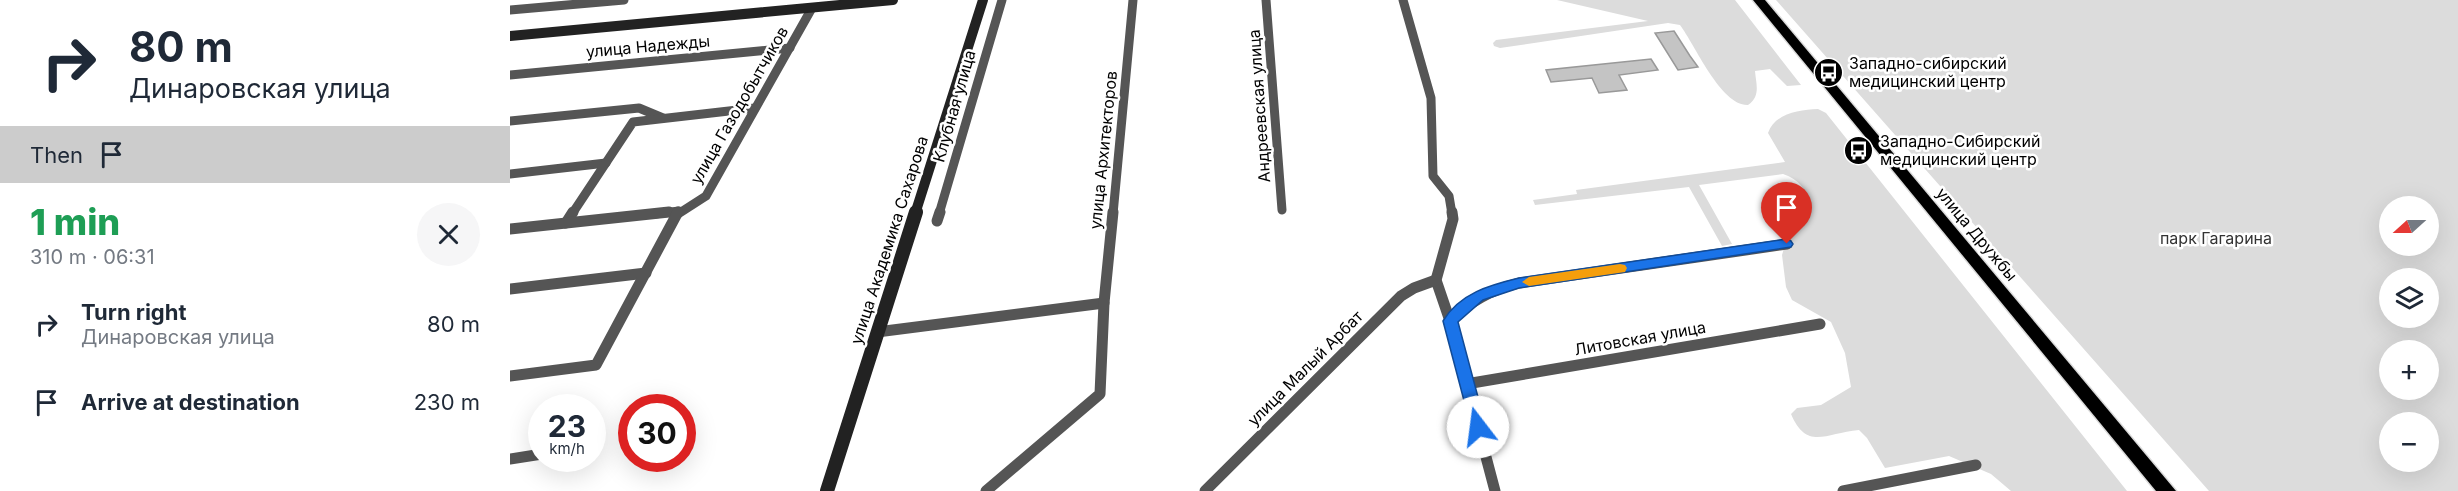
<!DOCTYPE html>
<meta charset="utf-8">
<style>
:root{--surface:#fff;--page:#f6f6f7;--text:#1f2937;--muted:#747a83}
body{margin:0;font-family:Inter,sans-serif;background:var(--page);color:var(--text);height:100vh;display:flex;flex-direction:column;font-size:22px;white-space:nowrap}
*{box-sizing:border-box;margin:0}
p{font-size:20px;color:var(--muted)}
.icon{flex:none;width:33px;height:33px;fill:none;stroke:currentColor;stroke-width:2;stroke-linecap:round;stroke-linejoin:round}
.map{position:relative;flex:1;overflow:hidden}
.details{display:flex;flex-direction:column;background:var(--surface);width:510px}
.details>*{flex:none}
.top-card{background:#fff;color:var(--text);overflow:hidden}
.needle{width:39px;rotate:249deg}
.tools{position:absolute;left:1869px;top:196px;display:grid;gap:12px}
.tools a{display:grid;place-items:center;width:60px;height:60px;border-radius:50%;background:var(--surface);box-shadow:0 6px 24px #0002;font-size:30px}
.speed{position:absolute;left:18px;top:394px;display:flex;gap:12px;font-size:30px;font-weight:700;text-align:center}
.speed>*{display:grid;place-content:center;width:78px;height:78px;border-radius:50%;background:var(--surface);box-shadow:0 6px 24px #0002;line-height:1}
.speed small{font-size:15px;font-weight:400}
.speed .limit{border:9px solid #d22;background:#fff;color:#111}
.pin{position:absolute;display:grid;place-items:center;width:51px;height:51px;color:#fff;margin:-62px -26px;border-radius:50% 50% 50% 0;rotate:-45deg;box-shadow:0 0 6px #0007}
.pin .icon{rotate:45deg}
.me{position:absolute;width:66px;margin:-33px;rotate:345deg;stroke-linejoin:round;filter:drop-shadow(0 0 4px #0008)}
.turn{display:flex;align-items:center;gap:21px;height:126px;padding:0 30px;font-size:27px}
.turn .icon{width:78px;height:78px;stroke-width:2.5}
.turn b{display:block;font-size:42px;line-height:51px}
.then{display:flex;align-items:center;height:57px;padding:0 30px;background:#0003;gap:12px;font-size:22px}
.round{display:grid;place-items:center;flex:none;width:63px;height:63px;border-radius:32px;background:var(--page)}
.summary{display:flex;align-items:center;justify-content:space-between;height:102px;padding:0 30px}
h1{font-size:36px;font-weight:800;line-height:45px;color:#1e9e55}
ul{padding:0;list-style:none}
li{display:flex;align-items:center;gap:18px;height:78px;padding:0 30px}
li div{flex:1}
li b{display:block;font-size:22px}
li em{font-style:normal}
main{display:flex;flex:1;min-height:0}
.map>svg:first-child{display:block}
.green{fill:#dcdcdc;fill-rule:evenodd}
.building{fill:#c4c4c4;stroke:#999;stroke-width:1.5}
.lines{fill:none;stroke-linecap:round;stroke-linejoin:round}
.primary-casing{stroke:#dbdbdb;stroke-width:3}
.street-far1{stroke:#555;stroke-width:9}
.street{stroke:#555;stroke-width:11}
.secondary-far1{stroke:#222;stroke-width:10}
.secondary{stroke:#222;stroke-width:14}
.primary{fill:#000;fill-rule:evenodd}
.route{fill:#1a73e8;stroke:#114b97;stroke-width:1.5}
.slow{fill:#f59e0b}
.labels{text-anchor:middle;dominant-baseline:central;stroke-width:5;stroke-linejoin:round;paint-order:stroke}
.street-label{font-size:16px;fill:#000;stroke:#fff}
.poi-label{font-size:16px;fill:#000;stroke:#fff;text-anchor:start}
.park-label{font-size:16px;fill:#333;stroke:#fff}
</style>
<main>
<section class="details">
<div class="top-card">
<div class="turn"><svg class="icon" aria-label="right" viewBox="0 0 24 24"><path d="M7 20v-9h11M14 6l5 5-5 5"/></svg><div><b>80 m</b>Динаровская улица</div></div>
<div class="then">Then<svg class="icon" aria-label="arrive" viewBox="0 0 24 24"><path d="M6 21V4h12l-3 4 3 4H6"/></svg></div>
</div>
<div class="summary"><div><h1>1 min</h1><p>310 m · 06:31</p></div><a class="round"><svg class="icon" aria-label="close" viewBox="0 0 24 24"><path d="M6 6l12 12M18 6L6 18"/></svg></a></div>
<ul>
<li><svg class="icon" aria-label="right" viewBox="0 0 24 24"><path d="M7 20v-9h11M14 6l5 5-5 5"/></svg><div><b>Turn right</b><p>Динаровская улица</p></div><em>80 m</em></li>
<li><svg class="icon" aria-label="arrive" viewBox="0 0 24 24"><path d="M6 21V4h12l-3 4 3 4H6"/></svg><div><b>Arrive at destination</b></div><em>230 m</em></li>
</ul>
</section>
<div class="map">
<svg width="1948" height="491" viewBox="0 0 1948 491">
<rect width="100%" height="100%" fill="#fff"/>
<!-- green -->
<g class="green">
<path d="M 1047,0 L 1225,0 L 1291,85 L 1277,86 L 1260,69 L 1245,71 C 1246,84 1251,96 1238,105 C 1211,106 1185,45 1170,25 L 1158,23 L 990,48 L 984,46 L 983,43 L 986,40 L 1138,21 Z"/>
<path d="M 1266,0 L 1948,0 L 1948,491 L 1699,491 ZM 1880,207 L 1918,207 L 1918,246 L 1880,246 ZM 1880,279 L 1918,279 L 1918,318 L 1880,318 ZM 1880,351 L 1918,351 L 1918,390 L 1880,390 ZM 1880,423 L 1918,423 L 1918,462 L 1880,462 Z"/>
<path d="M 1308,109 L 1316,113 L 1617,491 L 1501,491 L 1481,474 L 1439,456 L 1375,468 L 1357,438 L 1349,430 C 1315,433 1297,451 1281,414 L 1287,408 L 1311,405 L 1341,387 L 1335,353 L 1321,322 L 1282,300 L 1276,287 L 1272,255 L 1282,222 L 1294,217 C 1300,195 1295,182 1273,174 L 1189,185 L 1222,244 L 1212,246 L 1179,187 L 1025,205 L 1023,200 L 1067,194 L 1066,190 L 1275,162 L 1258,133 C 1265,113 1289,110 1308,109 Z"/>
</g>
<!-- building -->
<g class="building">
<polygon points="1164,31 1180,56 1188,67 1168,70 1145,33"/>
<polygon points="1141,59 1148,70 1109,75 1117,90 1089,93 1082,78 1041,82 1036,70"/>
</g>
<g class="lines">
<defs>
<polygon id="primary" points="1243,0 1255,0 1666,491 1646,491"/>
</defs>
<!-- primary casing -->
<use href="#primary" class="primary-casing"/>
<!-- street-far1 -->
<g class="street-far1">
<polyline points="756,0 772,210"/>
<polyline points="893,0 921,98 923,176 939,196 942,214"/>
<polyline points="0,10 114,0"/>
<polyline points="0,75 280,48"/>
<polyline points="0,121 129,108 153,118"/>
<polyline points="0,174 96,163"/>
<polyline points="62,214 123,122 245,108"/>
<polyline points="145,214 169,211"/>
<polyline points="168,214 196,196 302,8"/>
<polyline points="429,214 492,0"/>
<polyline points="603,214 623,0"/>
</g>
<!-- street -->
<g class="street">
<polyline points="942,212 943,219 926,280 940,321 985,491"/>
<polyline points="427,221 430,212"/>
<polyline points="56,223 63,212"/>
<polyline points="0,229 159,212"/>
<polyline points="0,289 136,273"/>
<path d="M 940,321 C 960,301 981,290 1009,283 L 1277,244"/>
<polyline points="367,332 594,303"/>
<polyline points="0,376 86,365 168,212"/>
<polyline points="956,384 1310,324"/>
<polyline points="0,459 32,454"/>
<polyline points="476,491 590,394 594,303 603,212"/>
<polyline points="695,491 891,296 904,288 926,280"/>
<polyline points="1333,491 1466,465"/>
</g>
<!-- secondary-far1 -->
<g class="secondary-far1">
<polyline points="0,36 383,0"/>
<polyline points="405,214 473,0"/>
</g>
<!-- secondary -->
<polyline class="secondary" points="317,491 406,212"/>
<!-- primary -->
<use href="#primary" class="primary"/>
</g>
<!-- route -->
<path class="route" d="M 1277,239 L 1281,241 L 1283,244 L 1281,247 L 1009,288 L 973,300 L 948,322 L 976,427 L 973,431 L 968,433 L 962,431 L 933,321 C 950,293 980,285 1009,278 Z"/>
<!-- slow -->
<polygon class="slow" points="1110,264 1115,265 1117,268 1115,272 1019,286 1012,282 1019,277"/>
<!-- icons -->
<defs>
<symbol id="bus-disc" viewBox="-11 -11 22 22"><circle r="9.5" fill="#000" stroke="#fff"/><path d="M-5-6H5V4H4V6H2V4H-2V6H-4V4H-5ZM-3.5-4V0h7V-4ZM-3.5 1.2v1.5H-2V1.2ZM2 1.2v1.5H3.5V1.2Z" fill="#fff"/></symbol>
</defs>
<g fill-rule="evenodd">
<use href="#bus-disc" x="1302" y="56" width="33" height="33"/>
<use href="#bus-disc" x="1332" y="134" width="33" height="33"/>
</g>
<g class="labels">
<!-- street labels -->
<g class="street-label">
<text transform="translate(138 46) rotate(-5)">улица Надежды</text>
<text transform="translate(229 105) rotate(-60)">улица Газодобытчиков</text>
<text transform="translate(444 106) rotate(-74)">Клубная улица</text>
<text transform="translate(749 106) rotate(-94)">Андреевская улица</text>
<text transform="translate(593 150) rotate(-84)">улица Архитекторов</text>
<text transform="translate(1467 234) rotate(50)">улица Дружбы</text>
<text transform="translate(379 240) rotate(-72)">улица Академика Сахарова</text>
<text transform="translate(1130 338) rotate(-10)">Литовская улица</text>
<text transform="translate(795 368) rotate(-45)">улица Малый Арбат</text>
</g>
<!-- poi labels -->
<g class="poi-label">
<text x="1339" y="63">Западно-сибирский<tspan x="1339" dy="18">медицинский центр</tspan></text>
<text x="1370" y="141">Западно-Сибирский<tspan x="1370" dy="18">медицинский центр</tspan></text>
</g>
<!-- park labels -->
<g class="park-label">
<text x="1706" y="238">парк Гагарина</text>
</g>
</g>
</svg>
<div class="tools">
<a><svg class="needle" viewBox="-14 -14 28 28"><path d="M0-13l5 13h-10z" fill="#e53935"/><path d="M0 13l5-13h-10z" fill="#747a83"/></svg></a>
<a><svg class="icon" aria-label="layers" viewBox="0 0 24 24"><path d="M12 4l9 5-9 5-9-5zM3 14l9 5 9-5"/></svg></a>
<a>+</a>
<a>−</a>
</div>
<div class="speed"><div>23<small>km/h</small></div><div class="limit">30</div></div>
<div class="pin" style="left:1277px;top:244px;background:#d93025"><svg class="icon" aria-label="arrive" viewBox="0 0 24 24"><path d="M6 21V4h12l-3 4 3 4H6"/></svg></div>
<svg class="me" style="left:968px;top:427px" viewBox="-20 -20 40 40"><circle r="19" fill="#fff"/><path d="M0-13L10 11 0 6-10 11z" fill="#1a73e8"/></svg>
</div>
</main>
